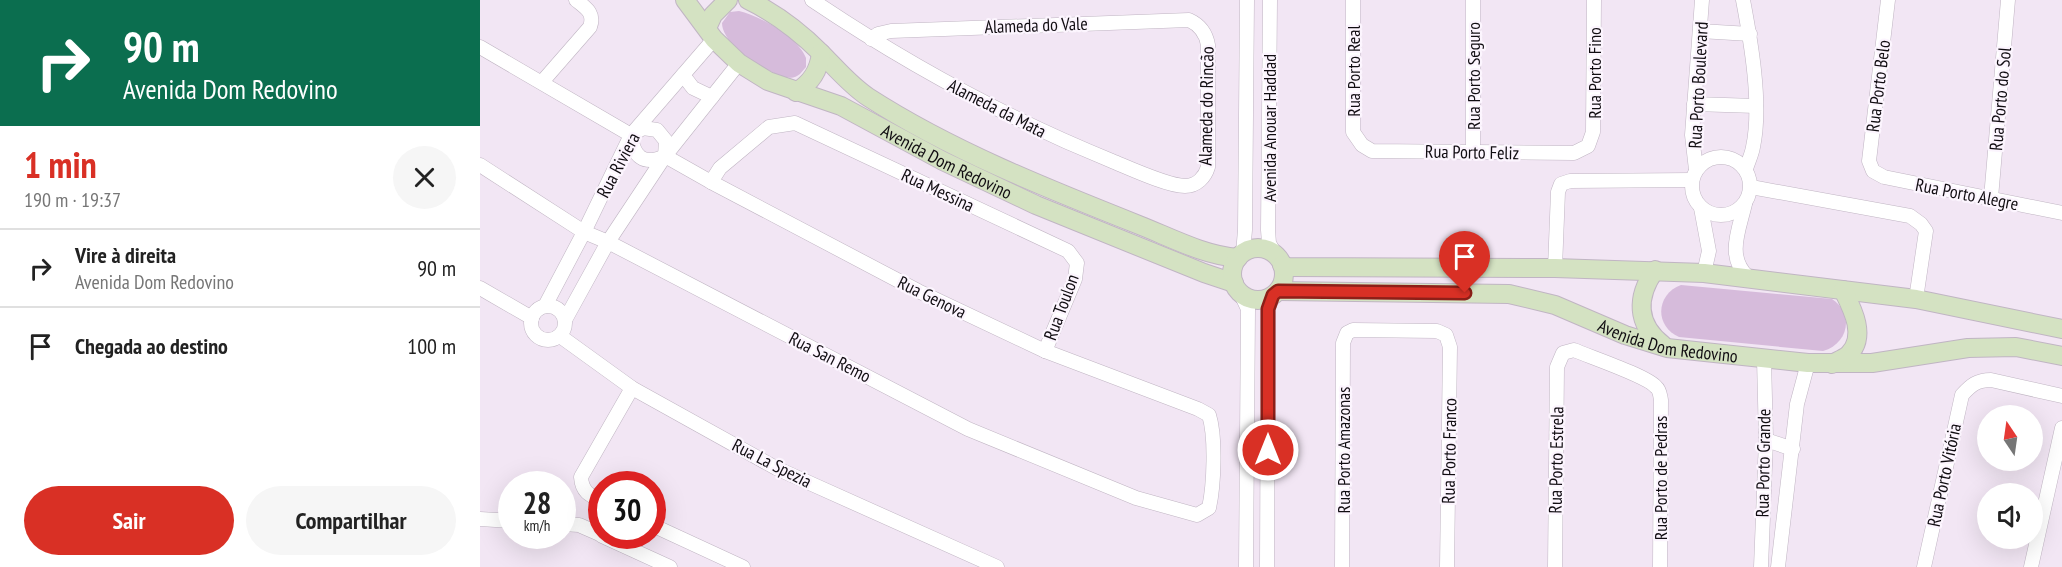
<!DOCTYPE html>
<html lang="pt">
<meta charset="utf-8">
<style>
:root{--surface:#fff;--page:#f6f6f6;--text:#222;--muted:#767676;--line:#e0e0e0;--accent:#d93025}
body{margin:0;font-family:"PT Sans Narrow",sans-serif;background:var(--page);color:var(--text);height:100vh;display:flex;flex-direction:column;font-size:22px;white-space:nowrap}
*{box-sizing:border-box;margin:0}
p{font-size:20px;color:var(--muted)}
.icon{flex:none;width:33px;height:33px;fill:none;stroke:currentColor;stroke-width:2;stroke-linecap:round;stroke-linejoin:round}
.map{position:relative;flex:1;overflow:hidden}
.side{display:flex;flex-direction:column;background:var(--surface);width:480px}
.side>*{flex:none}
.banner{background:#0b6e4f;color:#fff;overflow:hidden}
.needle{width:39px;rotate:347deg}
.tools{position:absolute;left:1497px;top:405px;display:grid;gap:12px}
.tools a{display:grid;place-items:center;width:66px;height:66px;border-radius:50%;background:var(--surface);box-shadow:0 6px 24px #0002;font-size:30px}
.speed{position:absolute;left:18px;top:471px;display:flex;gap:12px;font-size:30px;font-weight:700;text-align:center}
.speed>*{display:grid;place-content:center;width:78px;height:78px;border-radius:50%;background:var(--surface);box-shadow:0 6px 24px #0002;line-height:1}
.speed small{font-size:15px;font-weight:400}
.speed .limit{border:9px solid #d22;background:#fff;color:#111}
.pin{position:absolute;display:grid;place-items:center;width:51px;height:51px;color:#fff;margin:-62px -26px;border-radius:50% 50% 50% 0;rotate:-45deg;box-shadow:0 0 6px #0007}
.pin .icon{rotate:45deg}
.me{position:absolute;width:66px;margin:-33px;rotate:0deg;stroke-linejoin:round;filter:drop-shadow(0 0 4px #0008)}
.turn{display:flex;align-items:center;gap:21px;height:126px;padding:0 24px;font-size:27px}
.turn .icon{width:78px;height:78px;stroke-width:2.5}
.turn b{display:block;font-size:42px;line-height:51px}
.round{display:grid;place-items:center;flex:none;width:63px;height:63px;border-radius:32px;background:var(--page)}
.head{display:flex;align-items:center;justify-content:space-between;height:102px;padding:0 24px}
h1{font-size:36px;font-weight:800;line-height:45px;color:var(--accent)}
.primary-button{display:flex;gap:12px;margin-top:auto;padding:12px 24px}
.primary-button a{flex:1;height:69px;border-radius:36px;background:var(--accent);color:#fff;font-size:24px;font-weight:800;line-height:69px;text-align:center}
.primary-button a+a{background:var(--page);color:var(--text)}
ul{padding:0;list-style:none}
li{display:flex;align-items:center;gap:18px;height:78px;padding:0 24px;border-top:2px solid var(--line)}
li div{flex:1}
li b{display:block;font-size:22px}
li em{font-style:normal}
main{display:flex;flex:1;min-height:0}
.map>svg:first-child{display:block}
.green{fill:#d6bbdb}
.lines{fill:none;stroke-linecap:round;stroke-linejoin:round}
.street-casing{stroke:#c0b5c3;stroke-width:15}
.secondary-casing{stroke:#c0b5c3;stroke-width:20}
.street{stroke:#fff;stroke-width:14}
.secondary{stroke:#d4e2c2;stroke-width:18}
.route-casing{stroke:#8d1f18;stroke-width:15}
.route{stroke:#d93025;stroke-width:10}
.labels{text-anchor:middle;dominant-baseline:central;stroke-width:4.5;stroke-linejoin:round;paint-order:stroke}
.street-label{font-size:18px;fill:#100c11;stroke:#fcf5fe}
</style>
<main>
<section class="side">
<div class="banner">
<div class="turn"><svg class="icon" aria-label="right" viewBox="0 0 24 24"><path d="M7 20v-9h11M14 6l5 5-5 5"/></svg><div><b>90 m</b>Avenida Dom Redovino</div></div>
</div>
<div class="head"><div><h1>1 min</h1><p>190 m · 19:37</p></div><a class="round"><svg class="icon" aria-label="close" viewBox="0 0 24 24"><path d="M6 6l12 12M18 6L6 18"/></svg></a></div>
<ul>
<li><svg class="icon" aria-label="right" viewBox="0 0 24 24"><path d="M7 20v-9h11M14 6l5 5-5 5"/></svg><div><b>Vire à direita</b><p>Avenida Dom Redovino</p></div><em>90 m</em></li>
<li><svg class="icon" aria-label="arrive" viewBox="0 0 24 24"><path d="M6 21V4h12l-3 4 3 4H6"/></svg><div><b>Chegada ao destino</b></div><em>100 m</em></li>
</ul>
<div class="primary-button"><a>Sair</a><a>Compartilhar</a></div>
</section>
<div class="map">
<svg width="1582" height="567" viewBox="0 0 1582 567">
<rect width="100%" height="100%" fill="#f2e6f4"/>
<!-- green -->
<g class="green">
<path d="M 259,11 C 280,16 318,37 326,58 L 326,67 L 320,74 C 316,77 312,79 306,77 C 286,73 242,45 242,23 L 250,12 Z"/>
<path d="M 1201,285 L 1352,299 C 1375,314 1368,344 1343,351 L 1199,337 C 1174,326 1176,294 1201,285 Z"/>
</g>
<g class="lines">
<defs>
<g id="street">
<path d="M 332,0 C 427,64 526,118 632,161 C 649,168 688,186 705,186 C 717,186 725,177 728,167 L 728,45 C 726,33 720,25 709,20 L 411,31 L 398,34 L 391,39"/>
<polyline points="790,0 788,230 789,243 795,254"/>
<polyline points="873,0 873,132 882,145 892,151 1094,153 1108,146 1113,132 1114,0"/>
<polyline points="993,0 993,152"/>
<path d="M 1263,0 C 1271,42 1282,105 1273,147 C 1272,154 1268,162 1266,169"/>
<polyline points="1408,0 1389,161 1393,171 1404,177 1582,213"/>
<polyline points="1220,31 1270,34"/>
<polyline points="0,47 151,135"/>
<polyline points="203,75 213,88 232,97"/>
<path d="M 62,82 L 110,27 C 115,13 106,8 96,0"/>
<polyline points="1214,104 1276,106"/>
<polyline points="153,134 163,128 177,130 186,141 185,156"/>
<path d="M 151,135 C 153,157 164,166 185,156"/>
<circle cx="1241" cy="186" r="29"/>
<path d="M 0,165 L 104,232 L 128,242 L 488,429 L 656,498 L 717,515 L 729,508 C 734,485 736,437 729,415 L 718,409 L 565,351 L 438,291 L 231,182 L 185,156"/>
<polyline points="1216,170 1212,135 1222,0"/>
<polyline points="231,182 240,168 289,127 315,123 588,251 597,263 595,279 565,351"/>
<polyline points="1271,187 1430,216 1441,224 1446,231 1436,299"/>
<polyline points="1511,198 1528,0"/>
<path d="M 1265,204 C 1259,230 1246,257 1268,277"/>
<polyline points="1221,208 1229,251 1224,273"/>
<polyline points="763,253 765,230 767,0"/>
<polyline points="1075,268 1078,192 1081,184 1090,181 1212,180"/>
<polyline points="0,288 52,318"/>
<polyline points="761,294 768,309 766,567"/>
<polyline points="65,306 104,232 151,135 234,39"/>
<circle cx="68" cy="323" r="17"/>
<polyline points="85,320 128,242 185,156 259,63"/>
<polyline points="80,336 152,388 296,468 517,567"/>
<polyline points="1286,440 1313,449"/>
<path d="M 122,501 C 109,495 102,492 101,477 L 152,388"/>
<polyline points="0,519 32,521"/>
<polyline points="82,524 99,525 122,535"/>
<polyline points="172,525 263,567"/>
<polyline points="122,536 190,567"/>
<polyline points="787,567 788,309 793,295"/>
<polyline points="862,567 863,343 867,333 873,330 957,331 966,335 970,347 967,567"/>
<path d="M 1075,567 L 1077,367 L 1083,353 L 1094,350 C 1110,357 1167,376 1176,387 C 1180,390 1180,395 1181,400 L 1180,567"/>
<polyline points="1281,567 1286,440 1284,359"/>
<polyline points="1298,567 1317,404 1328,363"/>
<path d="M 1444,567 L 1482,395 C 1491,385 1497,380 1511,380 L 1582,396"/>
<polyline points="1551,567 1582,428"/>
</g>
<g id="secondary">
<path id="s1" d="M 205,0 L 234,39 L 259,63 L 288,81 L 361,106 L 463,161 L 556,205 L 724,273 L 754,283"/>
<path d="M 268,0 C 295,13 320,32 341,53 C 356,68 370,85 388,97 C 470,150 568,189 659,225 C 692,238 723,255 758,258"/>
<polyline points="227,28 233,15 248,0"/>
<path d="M 316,92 C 331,83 339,71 341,53"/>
<circle cx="778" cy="274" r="26"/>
<polyline points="802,265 808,267 1075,268 1224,273 1436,299 1582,329"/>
<path d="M 1175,270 C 1156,297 1156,324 1183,345"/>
<path id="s2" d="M 798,291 L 1029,294 L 1075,305 L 1145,335 L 1187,348 L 1328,363 L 1392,363 L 1488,348 L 1536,347 L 1582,356"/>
<path d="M 1352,364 C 1357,361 1365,358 1369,354 C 1387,336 1372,308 1363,290"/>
</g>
</defs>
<!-- street casing -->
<use href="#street" class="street-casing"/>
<!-- secondary casing -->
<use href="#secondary" class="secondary-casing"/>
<!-- street -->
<use href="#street" class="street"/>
<!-- secondary -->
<use href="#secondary" class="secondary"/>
</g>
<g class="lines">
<defs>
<polyline id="route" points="788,450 788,309 793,295 798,291 985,293"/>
</defs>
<!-- route casing -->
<use href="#route" class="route-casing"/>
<!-- route -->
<use href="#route" class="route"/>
</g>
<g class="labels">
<!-- street labels -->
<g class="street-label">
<text transform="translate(556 25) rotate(-2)">Alameda do Vale</text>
<text transform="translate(873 71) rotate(-90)">Rua Porto Real</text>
<text transform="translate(1114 73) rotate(-90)">Rua Porto Fino</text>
<text transform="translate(993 76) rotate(-90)">Rua Porto Seguro</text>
<text transform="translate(1218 85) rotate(-87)">Rua Porto Boulevard</text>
<text transform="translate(1398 86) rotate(-83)">Rua Porto Belo</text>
<text transform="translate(1520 99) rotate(-85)">Rua Porto do Sol</text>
<text transform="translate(726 106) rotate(-89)">Alameda do Rincão</text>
<text transform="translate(517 108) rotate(27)">Alameda da Mata</text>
<text transform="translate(789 128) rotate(-90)">Avenida Anouar Haddad</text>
<text transform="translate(992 152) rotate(1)">Rua Porto Feliz</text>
<text stroke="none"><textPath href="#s1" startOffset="314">Avenida Dom Redovino</textPath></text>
<text transform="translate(138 165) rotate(-62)">Rua Riviera</text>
<text transform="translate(458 190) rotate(25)">Rua Messina</text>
<text transform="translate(1487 194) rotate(11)">Rua Porto Alegre</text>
<text transform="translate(452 297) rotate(26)">Rua Genova</text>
<text transform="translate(581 307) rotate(-70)">Rua Toulon</text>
<text stroke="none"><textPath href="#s2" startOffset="398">Avenida Dom Redovino</textPath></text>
<text transform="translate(350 357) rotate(27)">Rua San Remo</text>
<text transform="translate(863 450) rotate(-90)">Rua Porto Amazonas</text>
<text transform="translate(969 451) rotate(-89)">Rua Porto Franco</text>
<text transform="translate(1076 460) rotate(-89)">Rua Porto Estrela</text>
<text transform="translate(292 463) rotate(27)">Rua La Spezia</text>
<text transform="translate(1283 463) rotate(-89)">Rua Porto Grande</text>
<text transform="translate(1464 475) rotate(-78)">Rua Porto Vitória</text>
<text transform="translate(1180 478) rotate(-90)">Rua Porto de Pedras</text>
</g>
</g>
</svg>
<div class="tools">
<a><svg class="needle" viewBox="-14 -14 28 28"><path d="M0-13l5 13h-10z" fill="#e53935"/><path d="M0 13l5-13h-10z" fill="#767676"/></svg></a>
<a><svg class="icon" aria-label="sound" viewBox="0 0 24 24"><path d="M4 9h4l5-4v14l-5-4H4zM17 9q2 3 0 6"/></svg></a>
</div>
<div class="speed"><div>28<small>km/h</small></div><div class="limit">30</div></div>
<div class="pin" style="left:985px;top:293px;background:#d93025"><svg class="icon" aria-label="arrive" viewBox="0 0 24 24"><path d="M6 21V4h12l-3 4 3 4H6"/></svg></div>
<svg class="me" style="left:788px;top:450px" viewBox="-20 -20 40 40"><circle r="17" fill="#d93025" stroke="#fff" stroke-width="3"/><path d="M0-11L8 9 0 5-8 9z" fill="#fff"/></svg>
</div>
</main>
